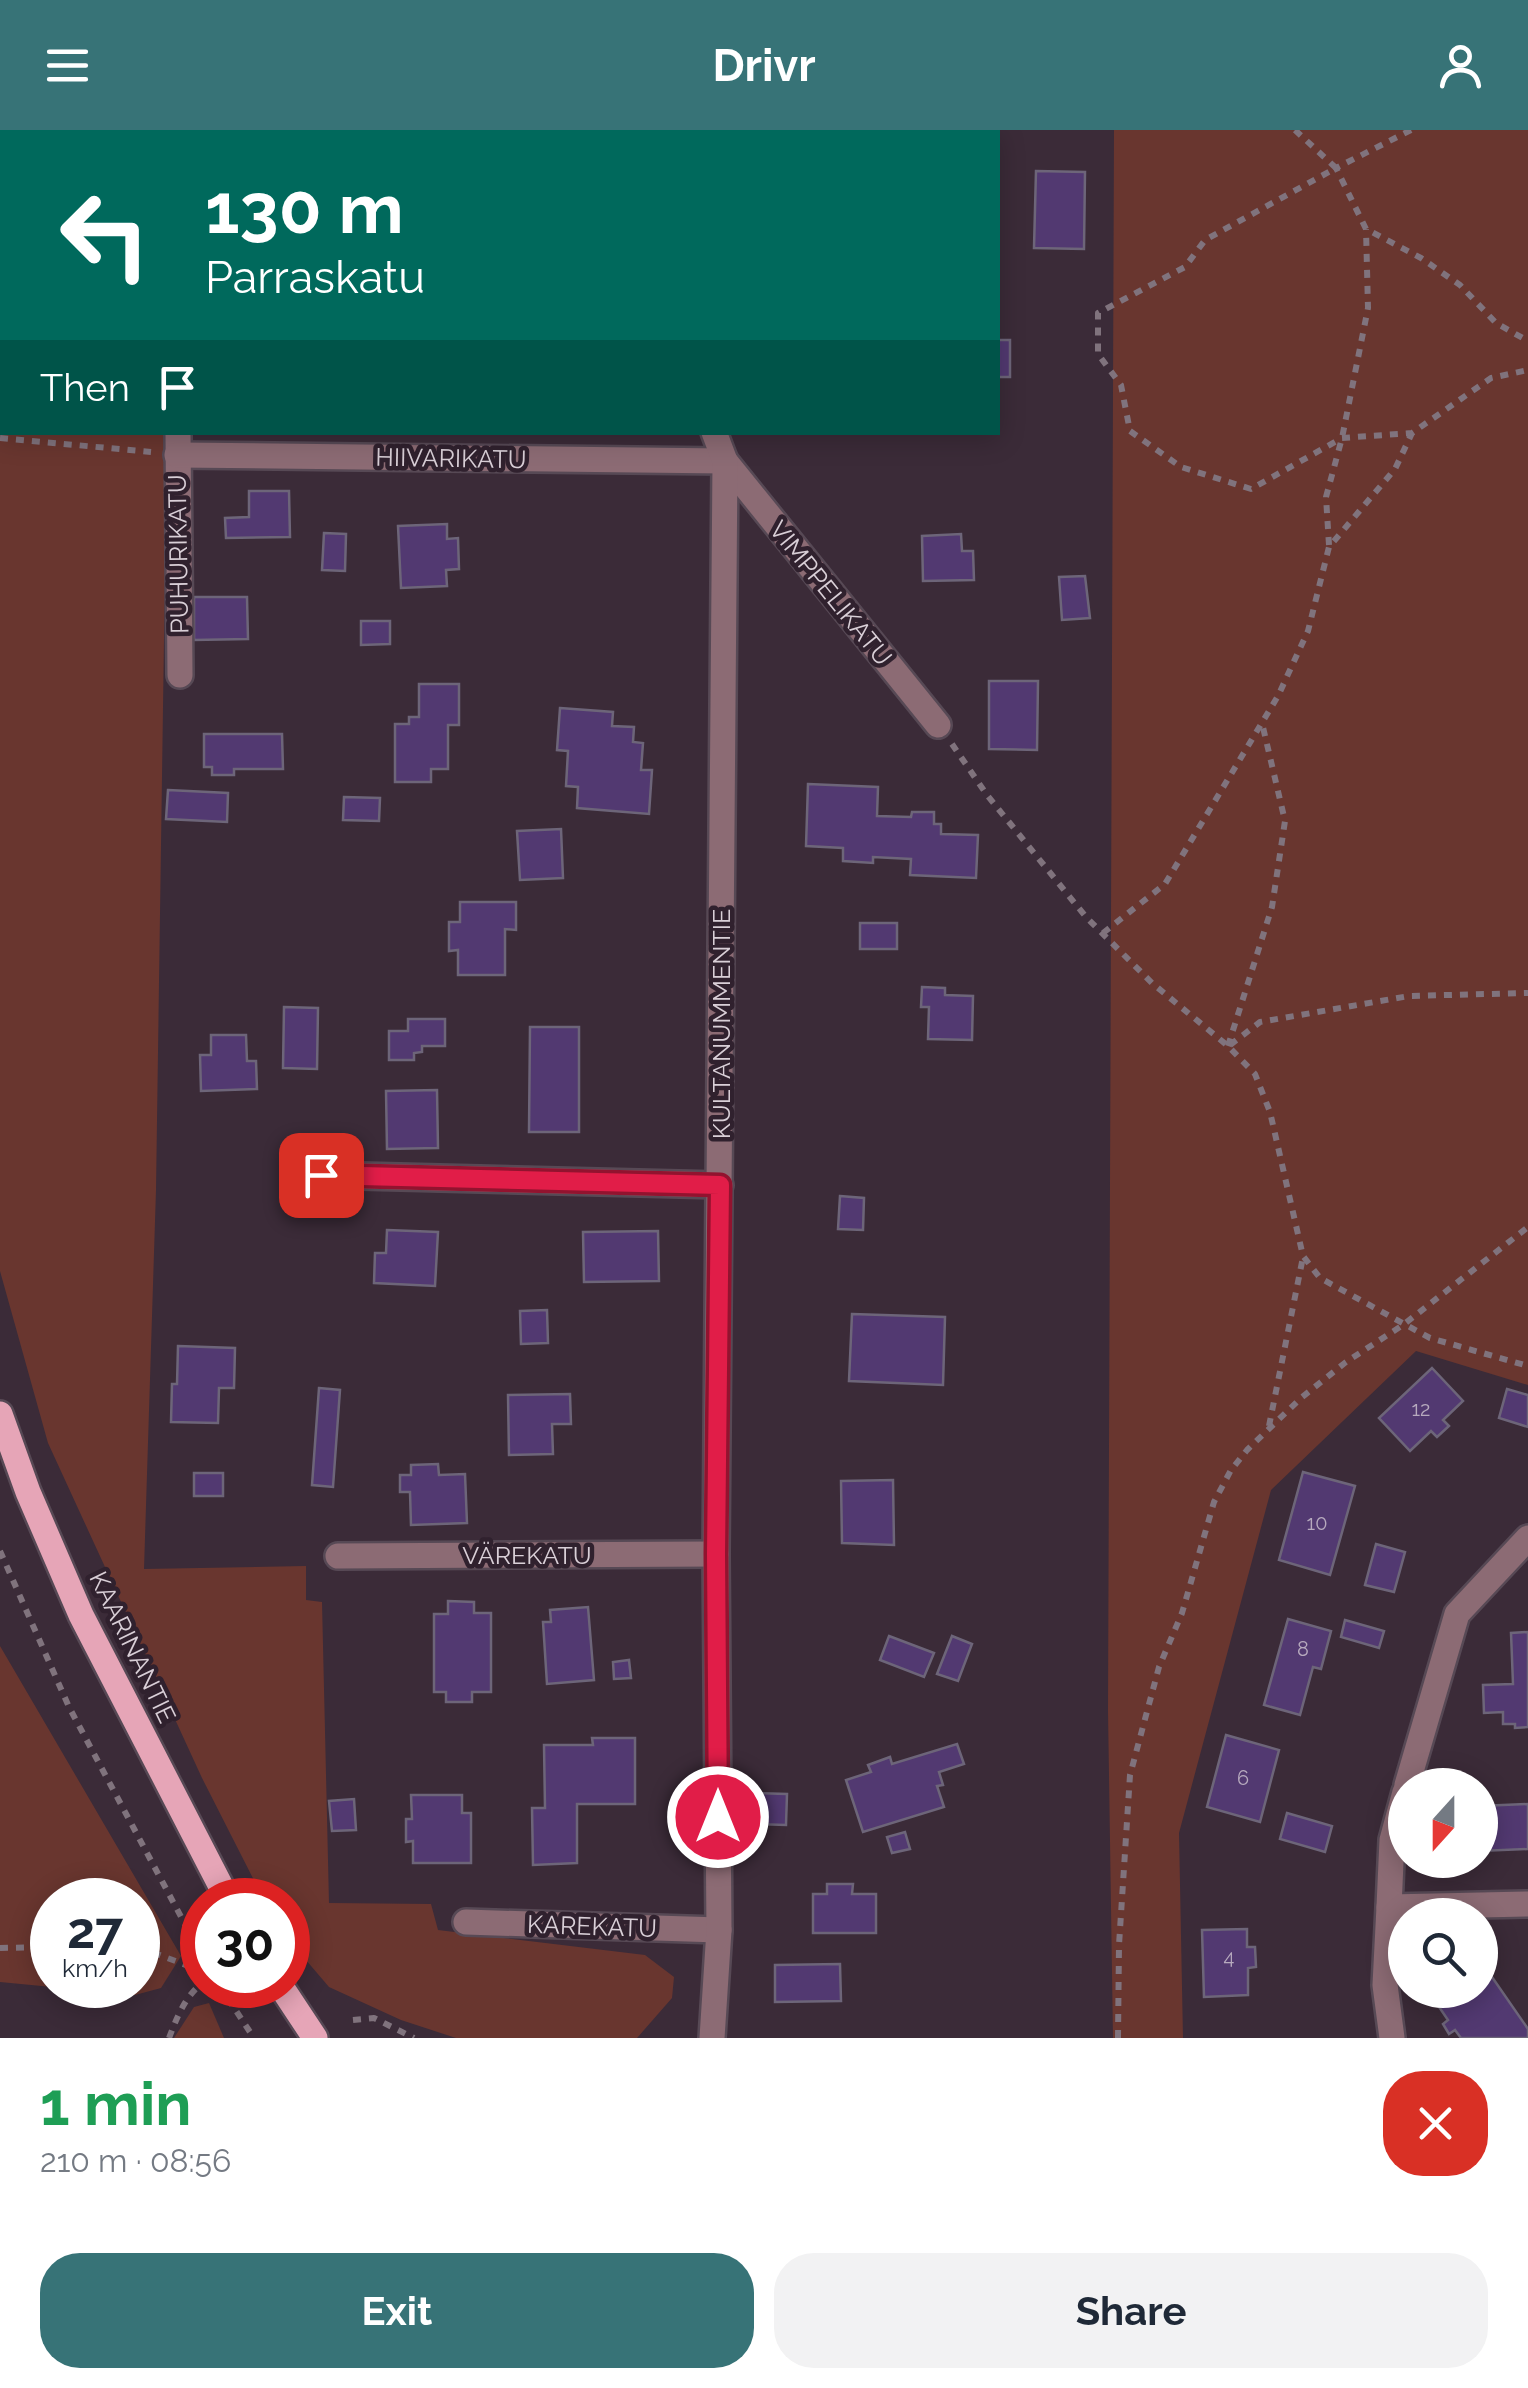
<!DOCTYPE html>
<meta charset="utf-8">
<style>
:root{--surface:#fff;--page:#f2f2f3;--text:#1f2937;--muted:#747a83;--accent:#377377}
body{margin:0;font-family:Raleway,sans-serif;background:var(--page);color:var(--text);height:100vh;display:flex;flex-direction:column;font-size:38px;white-space:nowrap}
*{box-sizing:border-box;margin:0}
p{font-size:32px;color:var(--muted)}
.icon{flex:none;width:55px;height:55px;fill:none;stroke:currentColor;stroke-width:2;stroke-linecap:round;stroke-linejoin:round}
.map{position:relative;height:1908px;overflow:hidden}
.drawer{display:flex;flex-direction:column;background:var(--surface);flex:1}
.drawer>*{flex:none}
.top-card{position:absolute;left:0px;top:0px;width:1000px;height:305px;box-shadow:0 5px 25px #0003;background:#00695c;color:#fff;overflow:hidden}
.needle{width:65px;rotate:201deg}
.buttons{position:absolute;left:1388px;top:1638px;display:grid;gap:20px}
.buttons a{display:grid;place-items:center;width:110px;height:110px;border-radius:50%;background:var(--surface);box-shadow:0 5px 25px #0003;font-size:50px}
.speed{position:absolute;left:30px;top:1748px;display:flex;gap:20px;font-size:50px;font-weight:700;text-align:center}
.speed>*{display:grid;place-content:center;width:130px;height:130px;border-radius:50%;background:var(--surface);box-shadow:0 5px 25px #0003;line-height:1}
.speed small{font-size:25px;font-weight:400}
.speed .limit{border:15px solid #d22;background:#fff;color:#111}
.pin{position:absolute;display:grid;place-items:center;width:85px;height:85px;color:#fff;margin:-42px;border-radius:20px;box-shadow:0 5px 15px #0006}
.me{position:absolute;width:110px;margin:-55px;rotate:0deg;stroke-linejoin:round;filter:drop-shadow(0 0 8px #0008)}
.turn{display:flex;align-items:center;gap:35px;height:210px;padding:0 40px;font-size:45px}
.turn .icon{width:130px;height:130px;stroke-width:2.5}
.turn b{display:block;font-size:70px;line-height:85px}
.then{display:flex;align-items:center;height:95px;padding:0 40px;background:#0003;gap:20px;font-size:38px}
.round{display:grid;place-items:center;flex:none;width:105px;height:105px;border-radius:40px;background:var(--page)}
.headline{display:flex;align-items:center;justify-content:space-between;height:170px;padding:0 40px}
h1{font-size:60px;font-weight:700;line-height:75px;color:#1e9e55}
.primary-button{display:flex;gap:20px;margin-top:auto;padding:20px 40px}
.primary-button a{flex:1;height:115px;border-radius:40px;background:var(--accent);color:#fff;font-size:40px;font-weight:700;line-height:115px;text-align:center}
.primary-button a+a{background:var(--page);color:var(--text)}
header{display:flex;justify-content:space-between;align-items:center;height:130px;padding:0 40px;background:var(--accent);color:#fff;font-size:45px;font-weight:700}
.map>svg:first-child{display:block}
.green{fill:#69362f;fill-rule:evenodd}
.building{fill:#523971;stroke:#6d6579;stroke-width:2.5}
.lines{fill:none;stroke-linecap:round;stroke-linejoin:round}
.minor-casing{stroke:#574955;stroke-width:30}
.major-casing{stroke:#574955;stroke-width:30}
.path{stroke:#80737d;stroke-width:6;stroke-dasharray:8 8;stroke-linecap:butt}
.minor{stroke:#8c6b74;stroke-width:25}
.major{stroke:#e6a5b7;stroke-width:25}
.route-casing{stroke:#92132f;stroke-width:25}
.route{stroke:#e11d48;stroke-width:18}
.labels{text-anchor:middle;dominant-baseline:central;stroke-width:9;stroke-linejoin:round;paint-order:stroke}
.number-label{font-size:20px;fill:#b7aabe}
.street-label{font-size:25px;fill:#d9cfd7;stroke:#30212e}
</style>
<header><svg class="icon" aria-label="menu" viewBox="0 0 24 24"><path d="M4 6h16M4 12h16M4 18h16"/></svg>Drivr<svg class="icon" aria-label="person" viewBox="0 0 24 24"><circle cx="12" cy="8" r="4"/><path d="M4 21q1-7 8-7t8 7"/></svg></header>
<div class="map">
<svg width="1528" height="1908" viewBox="0 0 1528 1908">
<rect width="100%" height="100%" fill="#3b2b38"/>
<!-- green -->
<g class="green">
<polygon points="0,0 165,0 2,2 2,302 167,303 156,1060 144,1439 306,1436 306,1470 322,1472 329,1773 431,1774 438,1800 645,1825 674,1847 672,1868 637,1908 456,1908 401,1890 329,1857 288,1809 288,1770 264,1770 202,1648 48,1313 0,1141"/>
<polygon points="1114,0 1528,0 1528,1255 1416,1221 1271,1360 1179,1703 1183,1908 1113,1908 1108,1580"/>
<path d="M 0,1516 L 181,1826 L 161,1858 L 135,1865 L 0,1852 ZM 52,1770 L 138,1770 L 138,1855 L 52,1855 Z"/>
<polygon points="209,1873 224,1908 174,1908 194,1877"/>
</g>
<!-- building -->
<g class="building">
<polygon points="1036,41 1085,42 1084,119 1034,118"/>
<rect x="998" y="210" width="12" height="37"/>
<polygon points="249,361 289,361 290,407 226,408 225,388 249,387"/>
<polygon points="447,394 447,409 458,408 459,439 446,440 447,456 401,458 398,396"/>
<polygon points="324,403 346,404 345,441 322,440"/>
<polygon points="961,404 962,421 973,421 974,450 923,451 922,406"/>
<polygon points="1085,446 1090,488 1062,490 1059,447"/>
<polygon points="194,467 247,467 248,509 194,510"/>
<polygon points="361,491 390,491 390,514 361,515"/>
<polygon points="989,551 1038,551 1037,620 989,619"/>
<polygon points="419,554 459,554 459,595 448,595 448,639 431,639 431,652 395,652 395,594 409,594 409,587 419,587"/>
<polygon points="560,578 613,582 612,596 634,597 633,612 643,613 641,640 652,640 649,684 577,678 578,657 566,656 568,621 557,620"/>
<polygon points="204,604 282,604 283,639 234,639 234,645 212,645 212,637 204,637"/>
<polygon points="808,654 878,657 877,686 911,687 912,682 934,682 934,694 941,694 941,704 978,705 976,748 910,745 911,729 873,727 873,733 843,731 843,718 806,716"/>
<polygon points="168,660 228,663 227,692 166,689"/>
<polygon points="344,667 380,668 379,691 343,690"/>
<polygon points="561,699 563,748 520,750 517,701"/>
<polygon points="460,772 516,772 516,800 505,799 505,845 458,845 458,820 449,821 449,792 460,792"/>
<rect x="860" y="793" width="37" height="26"/>
<polygon points="922,857 945,858 945,865 973,866 972,910 928,909 929,877 921,877"/>
<polygon points="284,877 318,878 317,939 283,938"/>
<polygon points="408,889 445,889 445,916 422,916 422,922 414,923 414,930 389,930 389,901 408,901"/>
<polygon points="530,897 579,897 579,1002 529,1002"/>
<polygon points="211,905 246,905 247,931 256,931 257,959 201,961 200,925 211,925"/>
<polygon points="437,960 438,1018 387,1019 386,961"/>
<polygon points="840,1066 864,1068 863,1100 838,1099"/>
<polygon points="387,1100 438,1102 435,1156 374,1153 375,1123 386,1123"/>
<polygon points="658,1101 659,1151 584,1152 583,1102"/>
<polygon points="547,1180 548,1213 521,1214 520,1181"/>
<polygon points="852,1184 945,1187 943,1255 849,1251"/>
<polygon points="178,1216 235,1218 234,1258 219,1258 218,1293 171,1292 172,1254 177,1254"/>
<polygon points="1432,1238 1463,1271 1443,1290 1449,1296 1437,1307 1431,1301 1410,1321 1379,1288"/>
<polygon points="319,1258 340,1260 333,1357 312,1355"/>
<polygon points="1507,1259 1528,1265 1528,1297 1499,1288"/>
<polygon points="570,1264 571,1294 552,1294 553,1324 509,1325 508,1265"/>
<polygon points="438,1334 439,1345 465,1344 467,1393 411,1395 410,1362 400,1362 400,1345 411,1345 411,1335"/>
<polygon points="1303,1342 1355,1356 1330,1445 1279,1430"/>
<rect x="194" y="1343" width="29" height="23"/>
<polygon points="893,1350 894,1415 842,1413 841,1351"/>
<polygon points="1376,1414 1405,1422 1394,1462 1365,1455"/>
<polygon points="448,1471 474,1472 474,1483 491,1483 491,1562 472,1562 472,1572 446,1572 446,1562 434,1562 434,1484 448,1484"/>
<polygon points="588,1477 594,1550 547,1554 543,1492 551,1492 550,1480"/>
<polygon points="1288,1489 1331,1501 1321,1539 1313,1537 1300,1585 1264,1575"/>
<polygon points="1345,1490 1384,1501 1379,1518 1341,1507"/>
<polygon points="1528,1502 1528,1597 1515,1598 1515,1594 1503,1594 1503,1582 1484,1583 1483,1555 1513,1554 1511,1503"/>
<polygon points="889,1506 934,1523 924,1547 880,1530"/>
<polygon points="952,1506 972,1514 958,1551 937,1544"/>
<polygon points="629,1530 631,1548 614,1549 613,1532"/>
<polygon points="1226,1605 1279,1620 1260,1692 1207,1677"/>
<polygon points="592,1608 635,1608 635,1674 577,1674 577,1733 533,1735 532,1678 545,1678 544,1615 593,1615"/>
<polygon points="957,1614 964,1634 939,1642 943,1655 937,1656 944,1677 863,1702 846,1650 871,1642 868,1635 890,1627 892,1634"/>
<polygon points="752,1663 787,1664 786,1695 751,1694"/>
<polygon points="411,1665 462,1665 462,1683 471,1683 471,1733 413,1733 413,1711 406,1712 406,1689 412,1689"/>
<polygon points="354,1669 356,1700 332,1701 329,1671"/>
<polygon points="1528,1674 1528,1719 1480,1721 1480,1676"/>
<polygon points="1287,1683 1332,1696 1325,1722 1280,1709"/>
<polygon points="905,1702 910,1719 892,1723 887,1707"/>
<polygon points="827,1754 853,1754 852,1764 876,1764 876,1803 813,1803 813,1764 827,1764"/>
<polygon points="1247,1799 1247,1817 1255,1817 1256,1837 1248,1838 1248,1865 1204,1867 1202,1800"/>
<polygon points="840,1834 841,1871 775,1872 775,1835"/>
<polygon points="1483,1834 1528,1899 1528,1908 1461,1908 1455,1900 1449,1904 1443,1894 1448,1890 1433,1868 1445,1860 1480,1860"/>
</g>
<g class="lines">
<defs>
<g id="minor">
<polyline points="594,0 594,2"/>
<polyline points="183,2 183,0"/>
<polyline points="904,2 904,0"/>
<polyline points="178,302 180,545"/>
<polyline points="177,325 725,331 938,595"/>
<polyline points="321,1045 720,1055"/>
<polyline points="338,1426 716,1424"/>
<polyline points="1407,1655 1457,1484 1528,1408"/>
<polyline points="1389,1777 1528,1774"/>
<polyline points="466,1792 719,1800"/>
<polyline points="712,1908 719,1800 716,1424 725,331 714,302"/>
<polyline points="1392,1908 1385,1855 1389,1777 1392,1710 1405,1662"/>
</g>
<g id="major">
<polyline points="0,1284 28,1362 81,1485 228,1770"/>
<polyline points="280,1855 315,1908"/>
</g>
</defs>
<!-- minor casing -->
<use href="#minor" class="minor-casing"/>
<!-- major casing -->
<use href="#major" class="major-casing"/>
<!-- path -->
<g class="path">
<polyline points="1295,0 1336,38 1205,110 1185,137 1098,183 1098,224 1121,255 1130,301 1181,337 1251,359 1342,308 1412,303 1491,248 1528,240"/>
<polyline points="1411,0 1336,38 1366,99 1421,128 1460,155 1496,193 1528,211"/>
<polyline points="0,308 151,322"/>
<polyline points="1329,415 1326,367 1342,308 1368,178 1366,99"/>
<polyline points="952,614 987,665 1086,787 1152,853 1228,916 1255,944 1270,982 1303,1126 1320,1148 1430,1208 1528,1236"/>
<polyline points="1103,803 1165,754 1278,566 1308,501 1329,417 1395,339 1412,303"/>
<polyline points="1230,915 1260,892 1409,866 1528,863"/>
<polyline points="1228,916 1272,777 1285,691 1262,593"/>
<polyline points="1269,1296 1303,1127"/>
<polyline points="0,1421 69,1577 202,1826"/>
<polyline points="138,1817 202,1841"/>
<polyline points="0,1818 52,1817"/>
<polyline points="219,1855 254,1908"/>
<polyline points="353,1890 374,1888 414,1908"/>
<path d="M 169,1908 C 177,1887 185,1867 202,1853"/>
<polyline points="1118,1908 1119,1815 1130,1645 1159,1537 1182,1483 1214,1372 1231,1340 1247,1320 1301,1268 1346,1232 1403,1195 1528,1097"/>
</g>
<!-- minor -->
<use href="#minor" class="minor"/>
<!-- major -->
<use href="#major" class="major"/>
</g>
<g class="lines">
<defs>
<polyline id="route" points="321,1045 720,1055 716,1424 718,1687"/>
</defs>
<!-- route casing -->
<use href="#route" class="route-casing"/>
<!-- route -->
<use href="#route" class="route"/>
</g>
<g class="labels">
<!-- number labels -->
<g class="number-label">
<text x="1421" y="1279">12</text>
<text x="1317" y="1393">10</text>
<text x="1303" y="1519">8</text>
<text x="1243" y="1648">6</text>
<text x="1229" y="1827">4</text>
</g>
<!-- street labels -->
<g class="street-label">
<text transform="translate(451 328) rotate(1)">HIIVARIKATU</text>
<text transform="translate(178 424) rotate(-91)">PUHURIKATU</text>
<text transform="translate(831 463) rotate(51)">VIMPPELIKATU</text>
<text transform="translate(721 894) rotate(-90)">KULTANUMMENTIE</text>
<text x="527" y="1425">VÄREKATU</text>
<text transform="translate(133 1517) rotate(64)">KAARINANTIE</text>
<text transform="translate(592 1796) rotate(2)">KAREKATU</text>
</g>
</g>
</svg>
<div class="buttons">
<a><svg class="needle" viewBox="-14 -14 28 28"><path d="M0-13l5 13h-10z" fill="#e53935"/><path d="M0 13l5-13h-10z" fill="#747a83"/></svg></a>
<a><svg class="icon" aria-label="search" viewBox="0 0 24 24"><circle cx="10" cy="10" r="6"/><path d="M15 15l6 6"/></svg></a>
</div>
<div class="speed"><div>27<small>km/h</small></div><div class="limit">30</div></div>
<div class="pin" style="left:321px;top:1045px;background:#d93025"><svg class="icon" aria-label="arrive" viewBox="0 0 24 24"><path d="M6 21V4h12l-3 4 3 4H6"/></svg></div>
<svg class="me" style="left:718px;top:1687px" viewBox="-20 -20 40 40"><circle r="17" fill="#e11d48" stroke="#fff" stroke-width="3"/><path d="M0-11L8 9 0 5-8 9z" fill="#fff"/></svg>
<div class="top-card">
<div class="turn"><svg class="icon" aria-label="left" viewBox="0 0 24 24"><path d="M17 20v-9H6M10 6l-5 5 5 5"/></svg><div><b>130 m</b>Parraskatu</div></div>
<div class="then">Then<svg class="icon" aria-label="arrive" viewBox="0 0 24 24"><path d="M6 21V4h12l-3 4 3 4H6"/></svg></div>
</div>
</div>
<section class="drawer">
<div class="headline"><div><h1>1 min</h1><p>210 m · 08:56</p></div><a class="round" style="background:#d93025;color:#fff"><svg class="icon" aria-label="close" viewBox="0 0 24 24"><path d="M6 6l12 12M18 6L6 18"/></svg></a></div>
<div class="primary-button"><a>Exit</a><a>Share</a></div>
</section>
